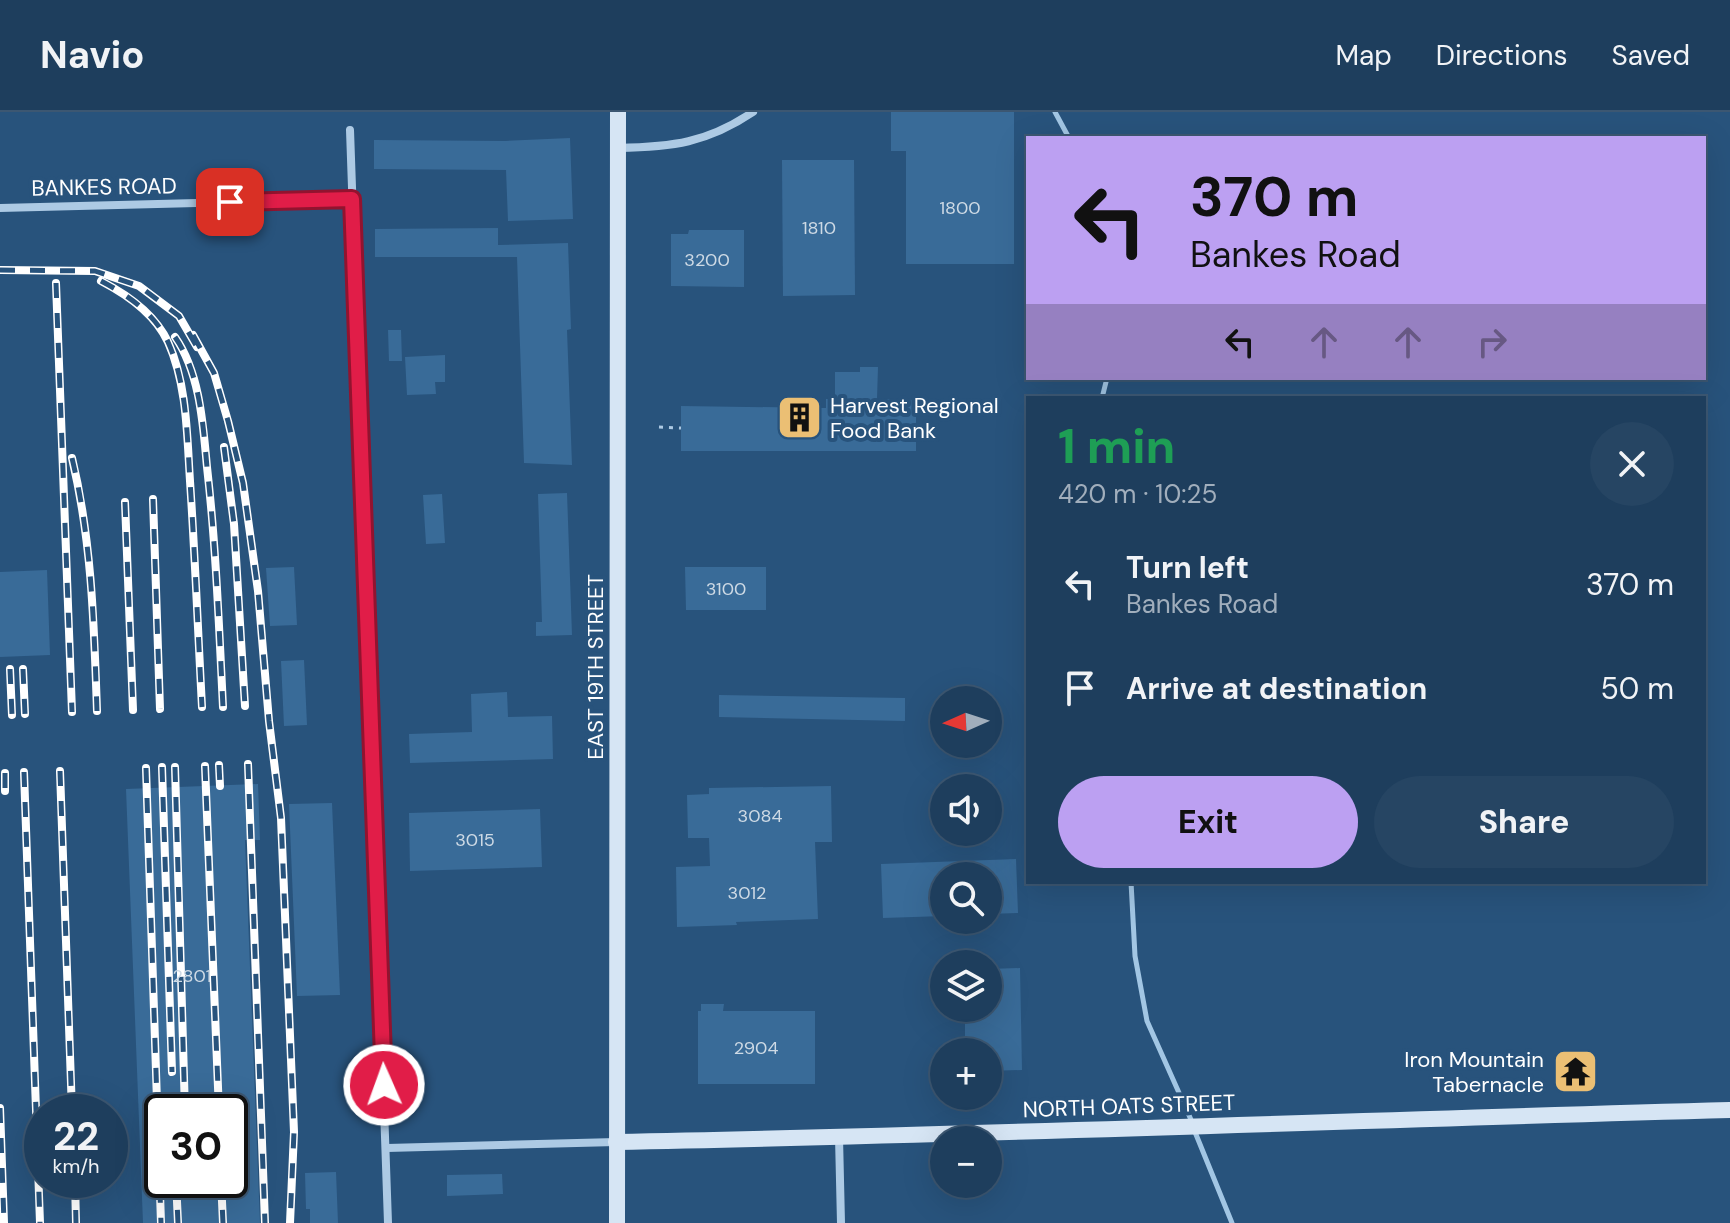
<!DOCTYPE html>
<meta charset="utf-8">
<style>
:root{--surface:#1e3e5d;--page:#264563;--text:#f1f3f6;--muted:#a1aebc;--line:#3c5772;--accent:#bca0f2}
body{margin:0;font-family:"DM Sans",sans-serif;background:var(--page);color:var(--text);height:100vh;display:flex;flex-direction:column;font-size:30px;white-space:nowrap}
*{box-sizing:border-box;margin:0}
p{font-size:26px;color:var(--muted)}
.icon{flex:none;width:44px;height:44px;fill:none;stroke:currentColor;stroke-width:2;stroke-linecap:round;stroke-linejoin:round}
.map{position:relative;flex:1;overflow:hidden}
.side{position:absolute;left:1026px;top:284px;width:680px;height:488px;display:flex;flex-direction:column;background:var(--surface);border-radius:0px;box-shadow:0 8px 32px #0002,0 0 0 2px var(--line)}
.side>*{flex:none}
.top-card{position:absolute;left:1026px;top:24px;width:680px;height:244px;border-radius:0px;box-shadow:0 8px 32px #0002,0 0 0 2px var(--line);background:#bca0f2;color:#111;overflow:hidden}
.needle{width:52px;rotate:267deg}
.buttons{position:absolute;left:930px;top:574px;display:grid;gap:16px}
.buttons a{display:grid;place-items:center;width:72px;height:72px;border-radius:50%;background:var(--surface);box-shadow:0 8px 32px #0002,0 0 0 2px var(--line);font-size:40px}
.speed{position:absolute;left:24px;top:982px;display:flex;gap:16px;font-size:40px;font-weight:700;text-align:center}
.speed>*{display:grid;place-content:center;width:104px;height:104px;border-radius:50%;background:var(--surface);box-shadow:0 8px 32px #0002,0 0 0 2px var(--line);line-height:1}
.speed small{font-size:20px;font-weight:400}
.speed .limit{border:4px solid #111;border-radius:12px;background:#fff;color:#111}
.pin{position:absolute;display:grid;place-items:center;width:68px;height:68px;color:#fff;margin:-34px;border-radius:16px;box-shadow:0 4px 12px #0006}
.me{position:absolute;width:88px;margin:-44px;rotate:358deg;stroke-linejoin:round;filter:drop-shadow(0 0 6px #0008)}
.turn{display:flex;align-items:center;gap:28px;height:168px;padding:0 32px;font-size:36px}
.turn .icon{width:104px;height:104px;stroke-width:2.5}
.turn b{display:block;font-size:56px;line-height:68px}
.lanes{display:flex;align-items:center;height:76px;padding:0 32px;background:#0003;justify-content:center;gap:40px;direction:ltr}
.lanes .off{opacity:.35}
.round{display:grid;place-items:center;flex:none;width:84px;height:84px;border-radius:42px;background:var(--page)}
.summary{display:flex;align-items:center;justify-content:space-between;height:136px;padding:0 32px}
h1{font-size:48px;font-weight:800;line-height:60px;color:#1e9e55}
.button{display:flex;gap:16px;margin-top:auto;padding:16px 32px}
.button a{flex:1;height:92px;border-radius:48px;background:var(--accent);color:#111;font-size:32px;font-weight:800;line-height:92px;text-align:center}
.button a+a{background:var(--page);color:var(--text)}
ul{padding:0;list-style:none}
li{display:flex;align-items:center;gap:24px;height:104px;padding:0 32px}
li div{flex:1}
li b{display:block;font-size:30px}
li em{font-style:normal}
header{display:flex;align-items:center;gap:48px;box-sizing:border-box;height:112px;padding:0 40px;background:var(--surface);border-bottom:2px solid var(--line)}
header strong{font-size:38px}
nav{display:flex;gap:44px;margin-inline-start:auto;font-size:28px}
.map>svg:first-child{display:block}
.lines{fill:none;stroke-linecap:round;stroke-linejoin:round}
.stream{stroke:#a2c6e4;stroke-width:5}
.building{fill:#396b98;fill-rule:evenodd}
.path{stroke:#adcae4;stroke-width:3;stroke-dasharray:4 6;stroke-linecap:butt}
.street{stroke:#adcae4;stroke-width:8}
.secondary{stroke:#d6e5f4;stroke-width:16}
.rail-casing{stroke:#fff;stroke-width:8}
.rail{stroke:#28537c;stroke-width:5;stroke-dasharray:15;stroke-linecap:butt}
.route-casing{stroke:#92132f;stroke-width:20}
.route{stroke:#e11d48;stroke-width:14}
.labels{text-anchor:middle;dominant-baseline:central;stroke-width:8;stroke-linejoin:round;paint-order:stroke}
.number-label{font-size:18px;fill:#cedae5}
.street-label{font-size:22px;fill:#fff;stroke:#28537c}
.poi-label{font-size:22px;fill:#fff;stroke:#28537c;text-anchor:start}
</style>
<header>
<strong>Navio</strong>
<nav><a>Map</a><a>Directions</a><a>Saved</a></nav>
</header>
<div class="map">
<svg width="1730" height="1111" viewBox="0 0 1730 1111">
<rect width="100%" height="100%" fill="#28537c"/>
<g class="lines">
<!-- stream -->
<g class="stream">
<polyline points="1055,0 1069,26"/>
<polyline points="1102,286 1107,266"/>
<polyline points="1131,770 1135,844 1147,909 1192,1010"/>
<polyline points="1195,1020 1232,1111"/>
</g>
</g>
<!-- building -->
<g class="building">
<polygon points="891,0 1014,0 1014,152 906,152 906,39 891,39"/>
<polygon points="570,26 573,107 508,109 506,58 374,57 374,28 505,29"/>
<polygon points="782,48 854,48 855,183 783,184"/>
<polygon points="498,116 498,133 568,131 571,217 567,218 572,353 524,351 517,145 375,145 375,117"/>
<polygon points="689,118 744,118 744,175 671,174 671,122 688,122"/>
<polygon points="388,218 401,218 402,249 389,249"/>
<polygon points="445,243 445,270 435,270 436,282 407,283 405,245"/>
<polygon points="860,255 878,255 877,287 916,288 916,339 681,339 681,294 826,296 826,287 835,287 835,260 860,260"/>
<polygon points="567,381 572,523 536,524 536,510 542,510 538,382"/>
<polygon points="442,382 445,431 426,432 423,383"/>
<polygon points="294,455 297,513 270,514 266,456"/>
<polygon points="685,455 766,455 766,498 686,498"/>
<polygon points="47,458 50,543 0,545 0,460"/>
<polygon points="304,548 307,613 284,614 281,549"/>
<polygon points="507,580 508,605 552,604 553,647 410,651 409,622 472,620 471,582"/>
<polygon points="719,583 905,586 905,609 719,605"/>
<path d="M 258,672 L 260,728 L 245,728 L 260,1111 L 143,1111 L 126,677 ZM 162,1000 L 230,1000 L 230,1068 L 162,1068 Z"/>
<polygon points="831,674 832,730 815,730 818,807 736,810 737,813 677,815 676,755 710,754 709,726 688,726 687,683 709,682 709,676"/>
<polygon points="332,691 340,883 297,884 289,692"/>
<polygon points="540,697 542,755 410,759 409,701"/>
<polygon points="1016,747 1018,801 988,802 988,764 944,764 944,804 883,806 881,752"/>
<polygon points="1020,856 1022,958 988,959 988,940 965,940 965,896 988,896 988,857"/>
<polygon points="701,892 724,892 723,899 815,899 815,972 698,972 698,899 701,899"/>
<polygon points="336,1060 338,1111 310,1111 310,1097 306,1097 305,1061"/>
<polygon points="502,1062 503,1082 447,1084 447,1063"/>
</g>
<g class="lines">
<!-- path -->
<polyline class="path" points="659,315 681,316"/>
<!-- street -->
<g class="street">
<polyline points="350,18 388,1111"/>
<path d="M 618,36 C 672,35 707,31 753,0"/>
<polyline points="0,96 352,87"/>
<polyline points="839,1025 841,1111"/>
<polyline points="387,1036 616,1030"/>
</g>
<!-- secondary -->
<g class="secondary">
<path d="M 616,1030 C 987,1023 1359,1008 1730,998"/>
<polyline points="617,1111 618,0"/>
</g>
<defs>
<g id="rail">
<polyline points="0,158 95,159 139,174 179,204 197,235"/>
<path d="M 101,169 C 128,183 155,202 168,230 C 187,272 187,323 190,369 C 195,444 198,520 202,595"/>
<polyline points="56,171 72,600"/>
<polyline points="193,223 214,261 228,309 243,371 258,479 269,609 281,706 294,1020 290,1111"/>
<path d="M 175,225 C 200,261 203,312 207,355 C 216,434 219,515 223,595"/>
<polyline points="224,335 234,412 245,594"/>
<path d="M 72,346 C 92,430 94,514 97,599"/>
<polyline points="153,387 160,597"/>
<polyline points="125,390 133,598"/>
<polyline points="10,557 12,603"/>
<polyline points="23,557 25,602"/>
<polyline points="248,652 265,1111"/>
<polyline points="219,653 220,674"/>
<polyline points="205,654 219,1000"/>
<polyline points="162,655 172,960"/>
<polyline points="175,655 185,1000"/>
<polyline points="146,656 161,1111"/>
<polyline points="60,659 72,1000"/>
<polyline points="24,660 40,1111"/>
<polyline points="5,661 5,679"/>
<polyline points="0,996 4,1111"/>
<polyline points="75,1068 76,1111"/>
<polyline points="176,1068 178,1111"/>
<polyline points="221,1068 223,1111"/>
</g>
</defs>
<!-- rail casing -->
<use href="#rail" class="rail-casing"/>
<!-- rail -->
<use href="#rail" class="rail"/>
</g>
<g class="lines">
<defs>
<polyline id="route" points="230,90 352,87 384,973"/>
</defs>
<!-- route casing -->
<use href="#route" class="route-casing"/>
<!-- route -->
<use href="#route" class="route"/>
</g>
<!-- icons -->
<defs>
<symbol id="building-square" viewBox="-11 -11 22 22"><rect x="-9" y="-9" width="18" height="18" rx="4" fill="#ebbf74" stroke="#28537c"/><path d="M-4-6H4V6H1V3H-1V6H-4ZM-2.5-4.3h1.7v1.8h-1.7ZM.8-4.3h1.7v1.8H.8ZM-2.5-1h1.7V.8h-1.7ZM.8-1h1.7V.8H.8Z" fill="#111"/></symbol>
<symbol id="temple-square" viewBox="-11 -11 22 22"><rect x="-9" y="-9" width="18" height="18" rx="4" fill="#ebbf74" stroke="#28537c"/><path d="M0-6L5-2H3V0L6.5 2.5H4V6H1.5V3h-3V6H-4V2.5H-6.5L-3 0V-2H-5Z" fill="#111"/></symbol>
</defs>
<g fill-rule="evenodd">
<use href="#building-square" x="774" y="280" width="51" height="51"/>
<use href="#temple-square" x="1550" y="934" width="51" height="51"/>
</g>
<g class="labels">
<!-- number labels -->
<g class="number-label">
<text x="960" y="96">1800</text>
<text x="819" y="116">1810</text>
<text x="707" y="148">3200</text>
<text x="726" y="477">3100</text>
<text x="760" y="704">3084</text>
<text x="475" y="728">3015</text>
<text x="747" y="781">3012</text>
<text x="192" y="864">2801</text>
<text x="756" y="936">2904</text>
</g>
<!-- street labels -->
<g class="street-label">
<text transform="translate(104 75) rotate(-1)">BANKES ROAD</text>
<text transform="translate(595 555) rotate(-90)">EAST 19TH STREET</text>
<text transform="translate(1129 994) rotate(-2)">NORTH OATS STREET</text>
</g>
<!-- poi labels -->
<g class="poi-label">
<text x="830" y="293">Harvest Regional<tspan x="830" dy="25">Food Bank</tspan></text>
<text x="1544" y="947" text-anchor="end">Iron Mountain<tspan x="1544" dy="25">Tabernacle</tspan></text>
</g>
</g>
</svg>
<div class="buttons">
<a><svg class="needle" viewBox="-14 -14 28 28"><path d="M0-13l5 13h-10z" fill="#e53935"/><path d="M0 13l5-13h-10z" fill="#a1aebc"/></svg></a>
<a><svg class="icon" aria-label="sound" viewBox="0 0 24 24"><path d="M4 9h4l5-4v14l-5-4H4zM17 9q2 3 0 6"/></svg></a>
<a><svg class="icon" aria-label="search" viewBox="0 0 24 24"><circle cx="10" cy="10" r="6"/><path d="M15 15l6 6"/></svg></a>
<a><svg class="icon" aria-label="layers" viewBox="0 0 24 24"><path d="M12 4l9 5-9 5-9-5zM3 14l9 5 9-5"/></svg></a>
<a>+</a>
<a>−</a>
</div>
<div class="speed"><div>22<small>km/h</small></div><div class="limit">30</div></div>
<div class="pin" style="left:230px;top:90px;background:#d93025"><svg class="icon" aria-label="arrive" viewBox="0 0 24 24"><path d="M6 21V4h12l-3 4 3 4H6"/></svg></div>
<svg class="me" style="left:384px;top:973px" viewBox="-20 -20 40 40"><circle r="17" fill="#e11d48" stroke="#fff" stroke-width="3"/><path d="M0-11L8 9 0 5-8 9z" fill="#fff"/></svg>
<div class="top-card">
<div class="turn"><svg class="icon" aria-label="left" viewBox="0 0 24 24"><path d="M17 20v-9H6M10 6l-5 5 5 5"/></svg><div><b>370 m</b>Bankes Road</div></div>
<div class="lanes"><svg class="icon" aria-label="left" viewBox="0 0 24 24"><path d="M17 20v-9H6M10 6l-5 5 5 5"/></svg><svg class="icon off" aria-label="ahead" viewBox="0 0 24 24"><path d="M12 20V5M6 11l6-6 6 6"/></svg><svg class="icon off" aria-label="ahead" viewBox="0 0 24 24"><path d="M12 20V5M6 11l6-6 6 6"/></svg><svg class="icon off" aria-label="right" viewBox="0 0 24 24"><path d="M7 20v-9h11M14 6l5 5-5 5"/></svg></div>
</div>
<section class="side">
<div class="summary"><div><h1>1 min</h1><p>420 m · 10:25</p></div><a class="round"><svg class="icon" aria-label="close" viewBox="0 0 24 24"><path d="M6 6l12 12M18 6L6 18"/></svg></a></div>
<ul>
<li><svg class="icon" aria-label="left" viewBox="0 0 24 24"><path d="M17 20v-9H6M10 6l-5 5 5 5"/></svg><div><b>Turn left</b><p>Bankes Road</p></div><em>370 m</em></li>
<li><svg class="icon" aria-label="arrive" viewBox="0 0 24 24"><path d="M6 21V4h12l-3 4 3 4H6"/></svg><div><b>Arrive at destination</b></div><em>50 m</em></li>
</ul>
<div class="button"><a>Exit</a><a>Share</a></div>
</section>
</div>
